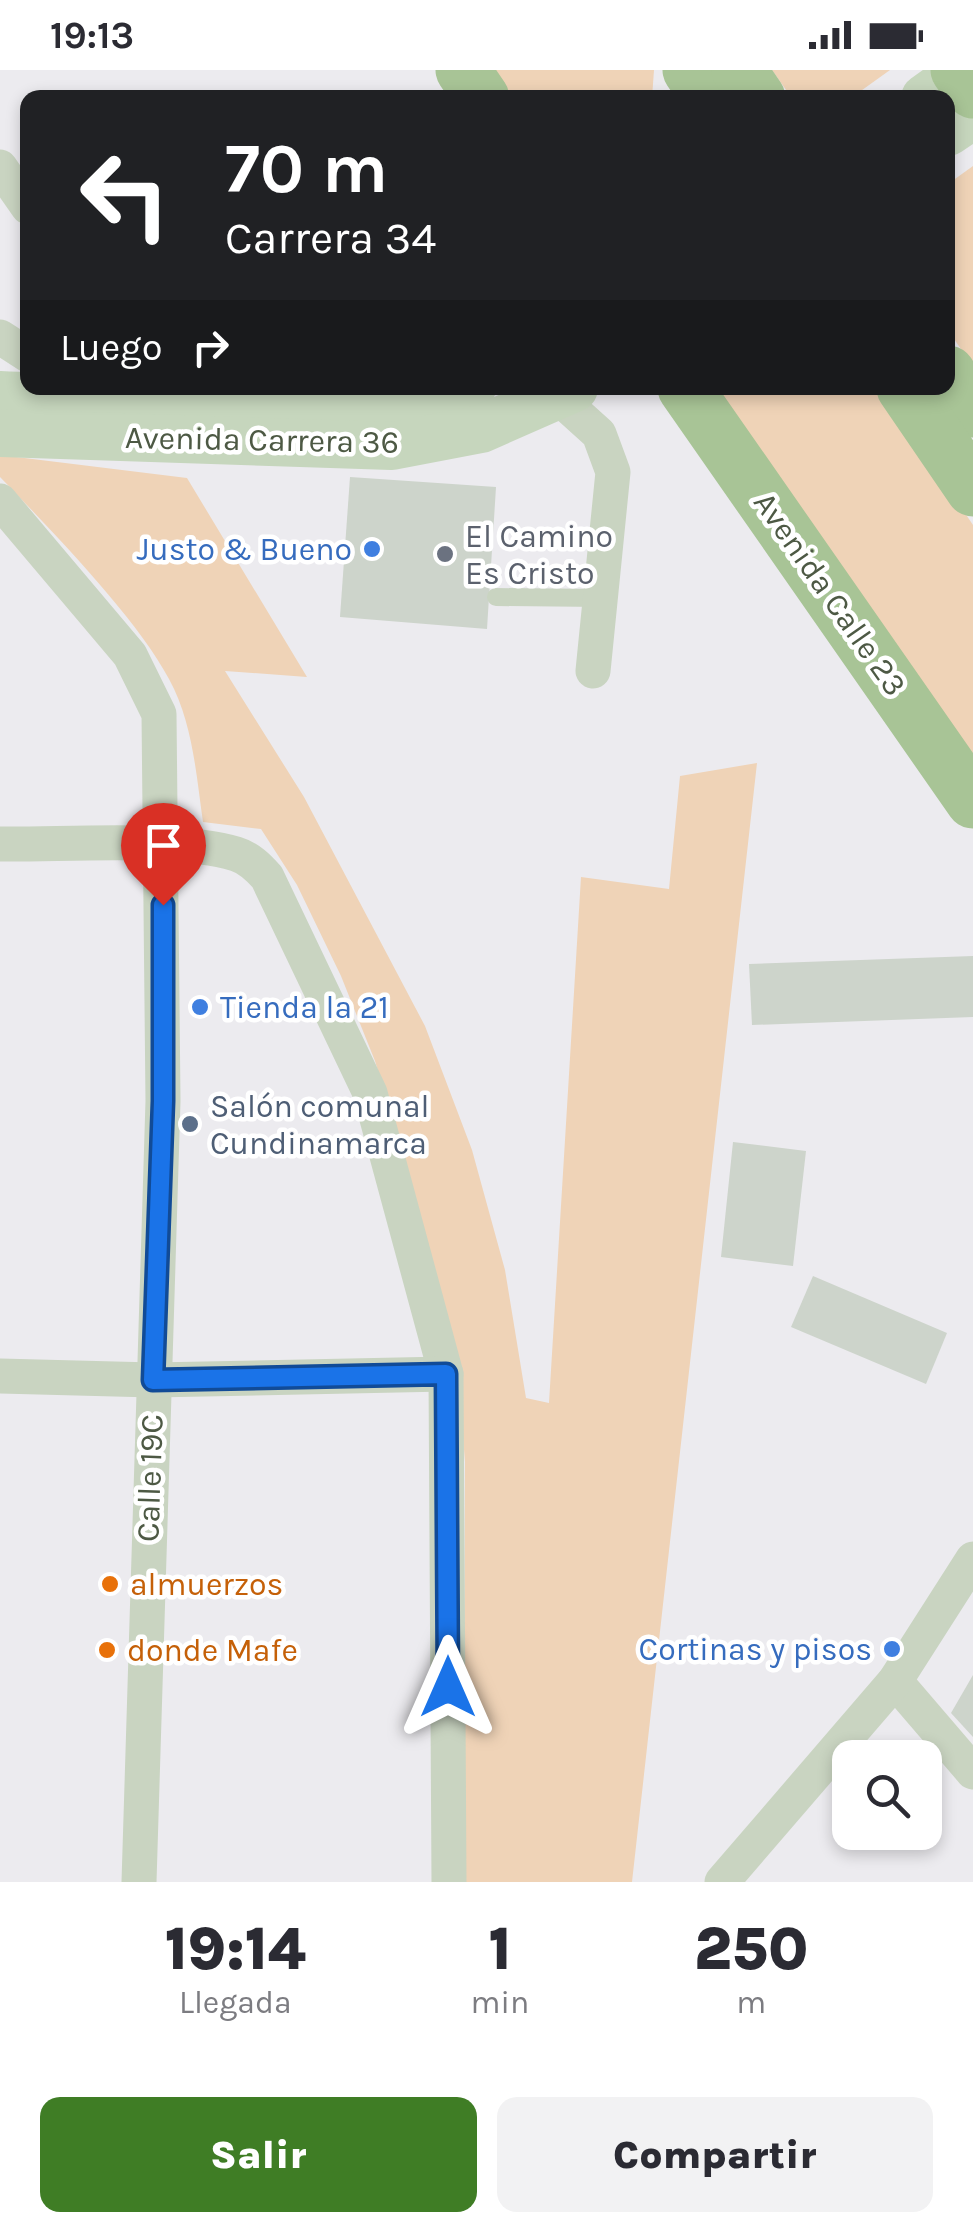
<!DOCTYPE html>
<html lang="es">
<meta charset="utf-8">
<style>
:root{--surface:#fff;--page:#f2f2f3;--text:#2b2b33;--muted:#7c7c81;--accent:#3f7d25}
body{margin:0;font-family:Karla,sans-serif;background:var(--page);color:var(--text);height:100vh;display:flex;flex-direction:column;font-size:38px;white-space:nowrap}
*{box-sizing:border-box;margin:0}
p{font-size:32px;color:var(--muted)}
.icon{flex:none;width:55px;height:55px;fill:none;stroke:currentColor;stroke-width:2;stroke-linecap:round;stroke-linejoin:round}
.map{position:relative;height:1812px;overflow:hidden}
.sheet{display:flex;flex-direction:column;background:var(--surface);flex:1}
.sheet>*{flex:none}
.banner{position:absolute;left:20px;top:20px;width:935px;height:305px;border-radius:20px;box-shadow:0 5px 15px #0003;background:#202124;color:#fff;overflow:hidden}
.controls{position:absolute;left:832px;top:1670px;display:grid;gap:20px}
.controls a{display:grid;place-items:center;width:110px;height:110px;border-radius:20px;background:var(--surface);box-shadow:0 5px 15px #0003;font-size:50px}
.pin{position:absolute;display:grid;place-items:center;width:85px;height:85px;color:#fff;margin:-102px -42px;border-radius:50% 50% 50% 0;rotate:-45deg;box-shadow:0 0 10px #0007}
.pin .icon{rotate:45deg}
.me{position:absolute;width:110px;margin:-55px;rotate:0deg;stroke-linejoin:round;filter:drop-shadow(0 0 8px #0008)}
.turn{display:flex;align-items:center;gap:35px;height:210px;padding:0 40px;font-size:45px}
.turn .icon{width:130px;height:130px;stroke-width:2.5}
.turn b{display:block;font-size:70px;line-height:85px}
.then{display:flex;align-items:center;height:95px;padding:0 40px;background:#0003;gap:20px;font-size:38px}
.eta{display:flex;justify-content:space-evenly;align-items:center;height:170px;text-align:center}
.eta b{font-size:60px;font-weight:800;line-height:70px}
.cta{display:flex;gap:20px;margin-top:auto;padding:20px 40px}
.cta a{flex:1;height:115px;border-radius:20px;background:var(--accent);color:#fff;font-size:40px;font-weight:800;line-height:115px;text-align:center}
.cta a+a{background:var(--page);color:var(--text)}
.status{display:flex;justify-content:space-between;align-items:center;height:70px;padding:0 50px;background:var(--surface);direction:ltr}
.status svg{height:28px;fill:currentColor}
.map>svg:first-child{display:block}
.green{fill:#efd3b7}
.building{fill:#cdd4cb}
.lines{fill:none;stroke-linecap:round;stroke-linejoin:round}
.service{stroke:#c9d4c1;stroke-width:18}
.minor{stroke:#c9d4c1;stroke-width:35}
.secondary{stroke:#c6d6bd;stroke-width:48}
.trunk{stroke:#a8c496;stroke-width:55}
.route-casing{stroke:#114b97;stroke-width:25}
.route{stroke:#1a73e8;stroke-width:18}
.shop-dot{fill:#3f7fe0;stroke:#fff;stroke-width:4}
.worship-dot{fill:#6b7280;stroke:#fff;stroke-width:4}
.service-dot{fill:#5c6f8a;stroke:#fff;stroke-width:4}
.food-dot{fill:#e8710a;stroke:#fff;stroke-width:4}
.labels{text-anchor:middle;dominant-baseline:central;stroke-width:9;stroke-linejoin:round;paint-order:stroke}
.street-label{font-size:32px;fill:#4d5944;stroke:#fff}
.worship-label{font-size:32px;fill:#5b616d;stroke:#fff;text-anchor:start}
.shop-label{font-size:32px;fill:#366cbe;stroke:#fff;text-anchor:end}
.service-label{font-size:32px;fill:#4e5e75;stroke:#fff;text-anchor:start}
.food-label{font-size:32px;fill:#c56008;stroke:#fff;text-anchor:start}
</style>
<div class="status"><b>19:13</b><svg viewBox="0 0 49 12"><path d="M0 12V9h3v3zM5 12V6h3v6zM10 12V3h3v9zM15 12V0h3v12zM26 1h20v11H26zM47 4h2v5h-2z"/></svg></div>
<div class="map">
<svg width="973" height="1812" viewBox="0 0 973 1812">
<rect width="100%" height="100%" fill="#ecebef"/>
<!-- green -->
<g class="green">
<polygon points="486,0 654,0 652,28 505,27"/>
<polygon points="772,0 890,0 851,28 791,27"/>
<polygon points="973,96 973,297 948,260 948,114"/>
<polygon points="704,318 881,318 973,455 973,700"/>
<path d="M 0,385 L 187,408 L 307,607 L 225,601 L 304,727 L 425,956 L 472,1080 L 505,1200 L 526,1328 L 549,1333 L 581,807 L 669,819 L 680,706 L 757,693 L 632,1812 L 464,1812 L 465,1392 L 458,1303 L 410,1108 L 375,991 L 341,906 L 297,815 L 261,759 L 203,752 C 196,704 193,653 169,609 C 137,548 50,459 0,407 Z"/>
</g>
<!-- building -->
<g class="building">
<polygon points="350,407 496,417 487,559 340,547"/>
<polygon points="973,886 973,947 752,955 749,894"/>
<polygon points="733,1072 806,1081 793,1196 721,1187"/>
<polygon points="813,1206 947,1263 926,1314 791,1257"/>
<polygon points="973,1605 973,1667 951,1643"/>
</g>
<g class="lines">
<!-- service -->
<polyline class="service" points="496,527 602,528"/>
<!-- minor -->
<g class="minor">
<polyline points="0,97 28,137"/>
<polyline points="0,267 28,285"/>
<polyline points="558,327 599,364 613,402 593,601"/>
<polyline points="0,431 130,585 159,644 163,1031 139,1812"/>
<path d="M 0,774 C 63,775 178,766 236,784 C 249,788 258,797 267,807 L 370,1023 L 446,1304 L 449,1812"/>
<polyline points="0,1306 153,1310 446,1304"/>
<polyline points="895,1611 973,1702"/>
<polyline points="722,1812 895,1611 973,1489"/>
</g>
<!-- secondary -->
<g class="secondary">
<polyline points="925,28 964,0"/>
<polyline points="948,62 973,45"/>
<path d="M 0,325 C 143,331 337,358 472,318"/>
<polyline points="0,363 392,376 481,359 574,318"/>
</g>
<!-- trunk -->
<g class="trunk">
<polyline points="463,0 482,28"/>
<polyline points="690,0 709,28"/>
<polyline points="739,0 758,28"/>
<polyline points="958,0 973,21"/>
<polyline points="948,303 973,340"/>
<polyline points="685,318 973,731"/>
<polyline points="904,318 973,419"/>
</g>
</g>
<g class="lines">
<defs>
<polyline id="route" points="163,835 163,1031 153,1310 446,1304 448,1617"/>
</defs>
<!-- route casing -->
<use href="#route" class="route-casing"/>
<!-- route -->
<use href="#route" class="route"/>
</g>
<!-- markers -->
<g class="shop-dot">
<circle cx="372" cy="479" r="10"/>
<circle cx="200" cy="937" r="10"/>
<circle cx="892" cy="1579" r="10"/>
</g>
<circle class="worship-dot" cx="445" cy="484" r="10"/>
<circle class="service-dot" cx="190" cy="1054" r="10"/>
<g class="food-dot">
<circle cx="110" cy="1514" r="10"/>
<circle cx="107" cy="1580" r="10"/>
</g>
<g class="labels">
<!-- street labels -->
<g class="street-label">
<text transform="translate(262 370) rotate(1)">Avenida Carrera 36</text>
<text transform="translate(830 524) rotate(55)">Avenida Calle 23</text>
<text transform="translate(150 1408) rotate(-88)">Calle 19C</text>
</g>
<!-- worship labels -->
<g class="worship-label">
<text x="465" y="466">El Camino<tspan x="465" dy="37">Es Cristo</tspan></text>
</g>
<!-- shop labels -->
<g class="shop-label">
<text x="352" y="479">Justo &amp; Bueno</text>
<text x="220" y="937" text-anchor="start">Tienda la 21</text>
<text x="872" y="1579">Cortinas y pisos</text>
</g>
<!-- service labels -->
<g class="service-label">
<text x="210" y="1036">Salón comunal<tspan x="210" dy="37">Cundinamarca</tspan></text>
</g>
<!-- food labels -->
<g class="food-label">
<text x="130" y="1514">almuerzos</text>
<text x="127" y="1580">donde Mafe</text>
</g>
</g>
</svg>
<div class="controls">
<a><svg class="icon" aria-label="search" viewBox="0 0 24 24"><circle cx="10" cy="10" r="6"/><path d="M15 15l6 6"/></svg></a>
</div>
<div class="pin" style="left:163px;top:835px;background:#d93025"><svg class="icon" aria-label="arrive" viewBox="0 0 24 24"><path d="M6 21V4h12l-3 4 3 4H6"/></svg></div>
<svg class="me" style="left:448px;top:1617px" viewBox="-20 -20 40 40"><path d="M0-17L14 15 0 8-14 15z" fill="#1a73e8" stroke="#fff" stroke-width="4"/></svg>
<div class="banner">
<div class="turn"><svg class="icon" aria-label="left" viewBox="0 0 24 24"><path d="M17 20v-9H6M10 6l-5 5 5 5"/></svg><div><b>70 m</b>Carrera 34</div></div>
<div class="then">Luego<svg class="icon" aria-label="right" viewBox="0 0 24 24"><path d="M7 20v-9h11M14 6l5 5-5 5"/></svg></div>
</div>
</div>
<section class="sheet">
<div class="eta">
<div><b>19:14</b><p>Llegada</p></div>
<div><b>1</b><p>min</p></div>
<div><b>250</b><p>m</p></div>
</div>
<div class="cta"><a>Salir</a><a>Compartir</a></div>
</section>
